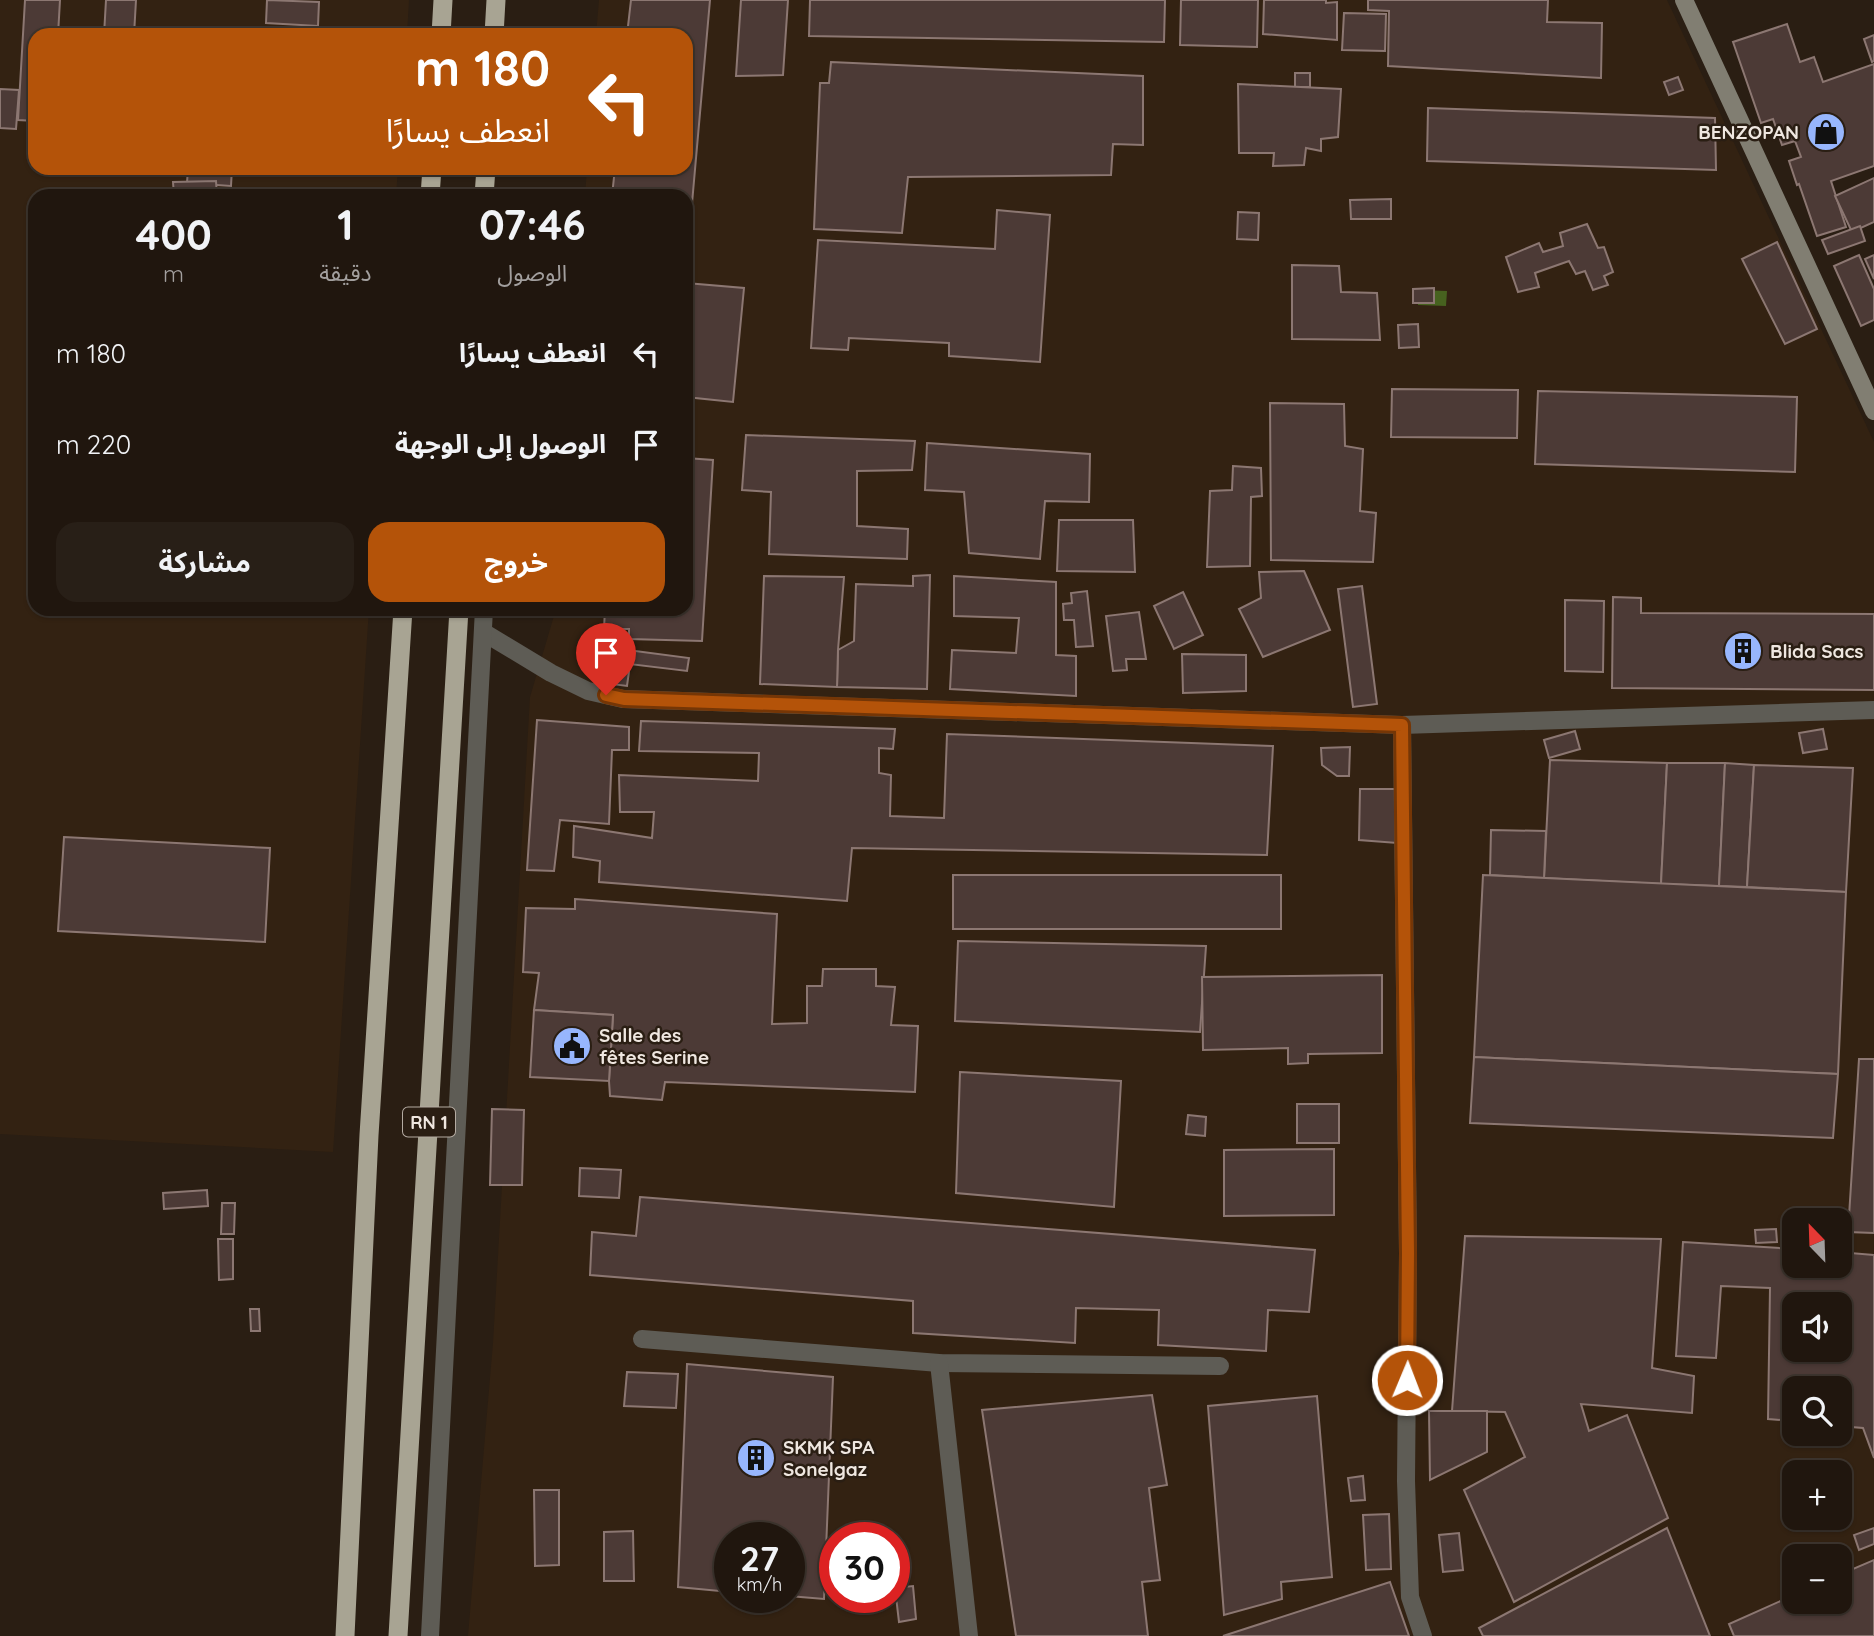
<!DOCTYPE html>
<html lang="ar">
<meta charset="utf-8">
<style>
:root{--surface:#20160e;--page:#281f17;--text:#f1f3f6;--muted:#a29f9e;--line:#3d352e;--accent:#b45309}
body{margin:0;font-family:Quicksand,"Noto Sans Arabic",sans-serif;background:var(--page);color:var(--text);direction:rtl;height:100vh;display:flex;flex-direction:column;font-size:26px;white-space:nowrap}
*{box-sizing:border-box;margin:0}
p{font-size:23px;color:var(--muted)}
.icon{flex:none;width:38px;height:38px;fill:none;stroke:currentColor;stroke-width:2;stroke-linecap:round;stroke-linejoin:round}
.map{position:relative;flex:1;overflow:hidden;direction:ltr}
.details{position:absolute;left:28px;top:189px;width:665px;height:427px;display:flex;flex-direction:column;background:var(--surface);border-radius:21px;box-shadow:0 2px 5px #0004,0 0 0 2px var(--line);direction:rtl}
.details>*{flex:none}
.top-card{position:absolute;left:28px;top:28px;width:665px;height:147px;border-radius:21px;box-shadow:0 2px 5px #0004,0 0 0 2px var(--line);direction:rtl;background:#b45309;color:#fff;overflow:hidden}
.needle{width:46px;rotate:337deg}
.fabs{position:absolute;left:1782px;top:1208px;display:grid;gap:14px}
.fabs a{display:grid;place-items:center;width:70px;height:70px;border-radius:14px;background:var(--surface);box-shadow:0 2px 5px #0004,0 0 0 2px var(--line);font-size:35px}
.speed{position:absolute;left:714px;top:1522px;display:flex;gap:14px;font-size:35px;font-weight:700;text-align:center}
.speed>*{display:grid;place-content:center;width:91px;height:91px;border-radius:50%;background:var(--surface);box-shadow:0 2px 5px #0004,0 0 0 2px var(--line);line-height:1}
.speed small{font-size:18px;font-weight:400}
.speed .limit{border:10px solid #d22;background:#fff;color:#111}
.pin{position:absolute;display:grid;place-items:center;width:60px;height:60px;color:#fff;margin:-72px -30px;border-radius:50% 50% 50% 0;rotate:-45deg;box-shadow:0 0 7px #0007}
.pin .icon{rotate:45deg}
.me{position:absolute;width:77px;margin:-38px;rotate:1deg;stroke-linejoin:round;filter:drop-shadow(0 0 5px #0008)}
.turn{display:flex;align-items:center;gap:24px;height:147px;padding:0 28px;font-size:32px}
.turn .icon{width:91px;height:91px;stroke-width:2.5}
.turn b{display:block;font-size:49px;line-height:60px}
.eta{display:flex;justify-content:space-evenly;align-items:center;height:119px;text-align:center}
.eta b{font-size:42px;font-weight:700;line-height:49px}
.cta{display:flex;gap:14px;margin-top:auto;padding:14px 28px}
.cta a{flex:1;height:80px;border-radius:21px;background:var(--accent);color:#fff;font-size:28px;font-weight:700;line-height:80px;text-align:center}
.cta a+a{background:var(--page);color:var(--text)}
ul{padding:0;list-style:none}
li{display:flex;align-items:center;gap:21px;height:91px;padding:0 28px}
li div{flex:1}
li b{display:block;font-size:26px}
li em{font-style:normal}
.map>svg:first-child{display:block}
.built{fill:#332212;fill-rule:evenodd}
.water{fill:#47621f}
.building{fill:#4c3a36;stroke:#8c7772;stroke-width:2;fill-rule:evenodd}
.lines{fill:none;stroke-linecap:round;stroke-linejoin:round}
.minor{stroke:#5e5c55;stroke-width:18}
.secondary{stroke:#817e72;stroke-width:18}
.trunk{stroke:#a8a493;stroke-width:19}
.route-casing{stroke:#753606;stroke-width:18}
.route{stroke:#b45309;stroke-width:12}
.labels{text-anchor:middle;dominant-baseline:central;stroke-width:5;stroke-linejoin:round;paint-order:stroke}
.shield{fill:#2a1e13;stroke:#b4aba2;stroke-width:2}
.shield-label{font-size:18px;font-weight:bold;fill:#efe7e0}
.poi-label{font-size:19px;font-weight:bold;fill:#efe7e0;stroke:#2a1e13;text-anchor:start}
</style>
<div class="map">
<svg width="1874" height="1636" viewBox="0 0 1874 1636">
<rect width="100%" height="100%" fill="#2a1e13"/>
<!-- built -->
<g class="built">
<polygon points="0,0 409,0 407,35 35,35 35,168 398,168 396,196 35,196 35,609 369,609 333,1152 0,1134"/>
<path d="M 599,0 L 1667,0 L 1874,442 L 1874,1636 L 468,1636 L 493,1343 L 530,697 L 556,609 L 686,609 L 686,196 L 585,196 L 587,168 L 686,168 L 686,35 L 596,35 ZM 1794,1220 L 1839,1220 L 1839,1265 L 1794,1265 ZM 1794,1304 L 1839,1304 L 1839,1349 L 1794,1349 ZM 1794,1388 L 1839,1388 L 1839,1433 L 1794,1433 ZM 1794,1472 L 1839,1472 L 1839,1517 L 1794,1517 ZM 730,1538 L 789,1538 L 789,1598 L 730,1598 ZM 835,1538 L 894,1538 L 894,1598 L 835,1598 ZM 1794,1556 L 1839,1556 L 1839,1601 L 1794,1601 Z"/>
</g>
<!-- water -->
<polygon class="water" points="1418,290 1447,291 1446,306 1418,305"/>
<!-- building -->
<g class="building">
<polygon points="25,0 60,0 58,35 35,35 35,121 18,120"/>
<polygon points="106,0 136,0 134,35 104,35"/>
<polygon points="267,0 319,2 318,26 266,23"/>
<polygon points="631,0 710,0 690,226 686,225 686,196 612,196 615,168 686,168 686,35 627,35"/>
<polygon points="741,0 788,0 783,75 736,76"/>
<polygon points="810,0 1165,0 1164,42 809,36"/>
<polygon points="1181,0 1258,0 1257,47 1180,45"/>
<polygon points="1264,0 1326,0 1326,3 1337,2 1337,40 1263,34"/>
<polygon points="1368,0 1548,0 1547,22 1602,23 1601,78 1388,66 1389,11 1368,10"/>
<polygon points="1344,13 1386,14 1385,51 1342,50"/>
<polygon points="1787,24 1800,62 1814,57 1823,82 1874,64 1874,166 1831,181 1846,227 1817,236 1799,184 1797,185 1789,161 1801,157 1795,141 1782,145 1773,119 1761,123 1733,42"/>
<polygon points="1874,35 1874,61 1872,62 1864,39"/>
<polygon points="831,62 1143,76 1143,145 1113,144 1111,175 908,177 902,233 814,229 820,83 829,83"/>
<rect x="1295" y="73" width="15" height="14"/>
<polygon points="1678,77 1683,90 1669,95 1664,82"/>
<polygon points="1238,84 1341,89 1338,137 1321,139 1321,151 1306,148 1304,165 1273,166 1274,153 1239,153"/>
<polygon points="0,89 19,90 16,129 0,128"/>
<polygon points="1428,108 1715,118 1716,170 1427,161"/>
<polygon points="188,168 232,168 231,186 187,183"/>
<polygon points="1874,178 1874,222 1852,232 1835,196"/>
<polygon points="216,181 217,196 174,196 173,182"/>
<polygon points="1391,199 1391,219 1351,219 1350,200"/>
<polygon points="997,210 1050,215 1040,362 949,356 949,343 849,338 848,350 811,348 818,240 995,249"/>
<polygon points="1238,212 1259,213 1258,240 1237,239"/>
<polygon points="1587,224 1598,248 1604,247 1613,272 1604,276 1608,285 1593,290 1585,271 1576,274 1569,261 1535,273 1539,287 1518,292 1506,257 1539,243 1543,252 1563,246 1560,233"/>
<polygon points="1860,226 1865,241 1828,254 1822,240"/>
<polygon points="1777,242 1817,329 1785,344 1742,259"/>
<polygon points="1859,255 1874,289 1874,320 1861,326 1834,266"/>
<polygon points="1874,255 1874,279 1865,259"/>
<polygon points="1292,265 1339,266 1341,292 1377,293 1380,340 1292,339"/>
<polygon points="686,283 744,288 733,402 686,397"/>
<polygon points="1434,288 1434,303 1413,303 1413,289"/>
<polygon points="1418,324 1419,347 1399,348 1398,325"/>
<polygon points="1392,389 1518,390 1517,438 1391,437"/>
<polygon points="1538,391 1797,397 1795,472 1535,464"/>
<polygon points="1270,403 1344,404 1345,446 1363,449 1360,511 1376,513 1373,562 1271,560"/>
<polygon points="746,435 915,441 912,470 857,471 857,526 908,529 907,559 769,554 771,492 742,490"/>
<polygon points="927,443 1090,454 1089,502 1045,501 1040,559 969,553 964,492 925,490"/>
<polygon points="686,458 713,460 702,641 629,639 629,629 604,629 605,609 686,609"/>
<polygon points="1233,466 1261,468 1262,496 1251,497 1250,566 1207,567 1210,491 1232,490"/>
<polygon points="1059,520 1133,520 1135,572 1057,571"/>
<polygon points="1304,571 1330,630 1263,657 1239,609 1261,598 1259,572"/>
<polygon points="930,575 927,689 837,687 838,650 854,641 856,584 913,586 913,576"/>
<polygon points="764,576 844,577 838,650 837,687 760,684"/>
<polygon points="954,576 1056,582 1056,655 1076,656 1076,696 950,689 952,650 1016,653 1019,618 954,616"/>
<polygon points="1362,586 1377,704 1353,707 1338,589"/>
<polygon points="1087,591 1093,646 1076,647 1074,620 1064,620 1063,604 1072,603 1071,593"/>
<polygon points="1183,592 1203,635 1174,649 1154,606"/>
<polygon points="1613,597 1641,598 1641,613 1874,614 1874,690 1612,688"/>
<polygon points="1565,600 1604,601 1603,672 1565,671"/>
<rect x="565" y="609" width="20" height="7"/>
<polygon points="1139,612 1146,659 1126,659 1127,670 1113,671 1106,616"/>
<polygon points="620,649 689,658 687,671 630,664 627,686 604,683 607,663 617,664"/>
<polygon points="1182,654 1246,655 1246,691 1183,693"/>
<polygon points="537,720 629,727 629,750 612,750 609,824 560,820 554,871 527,870"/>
<polygon points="641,721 895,729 893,749 879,748 879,773 891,775 890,816 944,818 947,734 1273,746 1267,855 852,848 847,901 599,882 600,861 573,857 574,826 652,838 654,812 620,812 619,775 758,781 759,753 639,751"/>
<polygon points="1823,729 1827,749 1803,753 1799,733"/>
<polygon points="1575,731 1580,749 1549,758 1544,740"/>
<polygon points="1350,747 1349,776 1337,776 1322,765 1321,748"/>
<polygon points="1550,760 1667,763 1661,884 1544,878"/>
<polygon points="1667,763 1725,763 1719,886 1661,884"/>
<polygon points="1725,763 1754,765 1747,887 1719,886"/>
<polygon points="1754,765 1853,768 1846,892 1747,887"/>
<polygon points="1360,789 1396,789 1397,843 1359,840"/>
<polygon points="1491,830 1546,831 1544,878 1490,875"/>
<polygon points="64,837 270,848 265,942 58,931"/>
<rect x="953" y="875" width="328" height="54"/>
<polygon points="1483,875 1846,892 1838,1074 1474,1057"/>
<polygon points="575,899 777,914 772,1024 807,1023 807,986 822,986 823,969 876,969 876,986 895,987 891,1025 918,1026 915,1092 665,1082 662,1100 610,1096 609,1081 613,1015 534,1010 539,973 523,972 526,908 575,909"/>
<polygon points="958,941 1206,946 1200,1032 955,1021"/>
<polygon points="1382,975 1382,1053 1308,1054 1308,1063 1288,1064 1288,1048 1203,1050 1202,977"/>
<polygon points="534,1010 613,1015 609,1081 530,1077"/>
<polygon points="1474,1057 1838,1074 1833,1138 1470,1123"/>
<polygon points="1859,1059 1874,1059 1874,1233 1848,1232"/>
<polygon points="960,1072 1121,1081 1114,1207 956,1193"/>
<rect x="1297" y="1104" width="42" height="39"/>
<polygon points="492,1109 524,1110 522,1185 490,1185"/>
<polygon points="1188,1115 1206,1117 1205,1136 1186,1134"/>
<polygon points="1334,1149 1334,1215 1224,1216 1224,1150"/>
<polygon points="580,1168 621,1170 619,1198 579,1196"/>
<polygon points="207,1190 208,1206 164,1209 163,1193"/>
<polygon points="640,1197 1315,1250 1309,1312 1268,1310 1266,1351 1158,1345 1159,1310 1076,1308 1075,1343 913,1333 913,1301 590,1275 592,1232 636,1236"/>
<polygon points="222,1203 235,1203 234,1234 221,1234"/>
<polygon points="1776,1229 1777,1242 1756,1243 1755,1230"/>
<polygon points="1465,1236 1661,1239 1652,1368 1694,1376 1692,1413 1581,1404 1589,1431 1627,1415 1668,1518 1514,1602 1464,1490 1525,1457 1505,1412 1452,1411"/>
<polygon points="218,1239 233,1239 233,1279 219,1280"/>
<path d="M 1683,1242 L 1794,1249 L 1794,1265 L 1839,1265 L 1839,1252 L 1874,1255 L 1874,1458 L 1863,1428 L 1839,1426 L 1839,1388 L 1794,1388 L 1794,1421 L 1768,1419 L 1770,1288 L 1721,1286 L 1716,1358 L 1676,1356 ZM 1794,1304 L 1839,1304 L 1839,1349 L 1794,1349 Z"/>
<polygon points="250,1309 259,1309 260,1331 251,1331"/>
<polygon points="687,1364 833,1377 824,1599 789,1596 789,1538 730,1538 730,1592 678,1587"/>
<polygon points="627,1372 678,1374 676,1408 624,1406"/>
<polygon points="1152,1395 1167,1485 1149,1488 1160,1580 1142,1582 1148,1636 1016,1636 982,1410"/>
<polygon points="1317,1396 1332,1577 1281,1582 1282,1599 1224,1615 1208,1406"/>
<polygon points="1429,1411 1487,1411 1487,1452 1430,1480"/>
<polygon points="1363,1476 1365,1500 1351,1501 1348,1478"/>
<polygon points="534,1490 559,1490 559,1565 535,1566"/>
<polygon points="1389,1514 1391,1569 1366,1570 1363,1515"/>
<polygon points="1667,1528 1710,1636 1483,1636 1479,1628"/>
<polygon points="1874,1528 1874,1544 1859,1550 1854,1535"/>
<polygon points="633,1531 634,1581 604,1581 604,1532"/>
<polygon points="1459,1533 1463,1570 1443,1572 1439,1535"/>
<polygon points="1874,1560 1874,1636 1734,1636 1729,1624 1794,1595 1794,1601 1839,1601 1839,1575"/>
<polygon points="1390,1582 1409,1636 1223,1636"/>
<polygon points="913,1586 916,1619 899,1622 895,1588"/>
</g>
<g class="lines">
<!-- minor -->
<g class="minor">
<polyline points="483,632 551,673 588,691 623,699 1402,725 1874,710"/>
<polyline points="1402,725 1408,1253 1406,1481 1410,1597 1423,1636"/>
<polyline points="642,1339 939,1363 1220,1366"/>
<polyline points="939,1363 969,1636"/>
<polyline points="430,1636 484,609"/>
</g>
<!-- secondary -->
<polyline class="secondary" points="1684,0 1874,411"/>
<!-- trunk -->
<g class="trunk">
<polyline points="441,35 443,0"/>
<polyline points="494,35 496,0"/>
<polyline points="430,196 432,168"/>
<polyline points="484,196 486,168"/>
<polyline points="345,1636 369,1135 403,609"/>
<polyline points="398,1636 459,609"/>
</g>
</g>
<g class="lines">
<defs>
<polyline id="route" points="606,695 624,699 1402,725 1408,1253 1407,1380"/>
</defs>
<!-- route casing -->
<use href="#route" class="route-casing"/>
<!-- route -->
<use href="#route" class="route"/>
</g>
<!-- icons -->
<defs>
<symbol id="shop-disc" viewBox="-11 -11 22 22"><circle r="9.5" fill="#97b6fd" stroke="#2a1e13"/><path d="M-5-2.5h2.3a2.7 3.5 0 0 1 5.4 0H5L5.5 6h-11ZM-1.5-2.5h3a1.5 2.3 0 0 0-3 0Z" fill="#111"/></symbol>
<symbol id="building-disc" viewBox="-11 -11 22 22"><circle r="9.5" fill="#97b6fd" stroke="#2a1e13"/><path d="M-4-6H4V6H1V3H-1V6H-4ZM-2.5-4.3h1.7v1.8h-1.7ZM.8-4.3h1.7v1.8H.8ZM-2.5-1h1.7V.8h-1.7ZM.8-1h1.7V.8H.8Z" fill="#111"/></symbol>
<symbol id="civic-disc" viewBox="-11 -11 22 22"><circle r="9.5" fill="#97b6fd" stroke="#2a1e13"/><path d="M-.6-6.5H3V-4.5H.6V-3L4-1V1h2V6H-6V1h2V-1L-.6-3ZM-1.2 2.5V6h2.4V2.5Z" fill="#111"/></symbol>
</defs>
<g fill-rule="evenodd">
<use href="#shop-disc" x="1804" y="110" width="44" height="44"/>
<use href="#building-disc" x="1721" y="629" width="44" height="44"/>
<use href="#civic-disc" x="550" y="1024" width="44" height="44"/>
<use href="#building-disc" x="734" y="1436" width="44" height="44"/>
</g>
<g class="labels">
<!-- shield labels -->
<rect class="shield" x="403" y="1107.5" width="52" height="29" rx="5"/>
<g class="shield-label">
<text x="429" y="1122">RN 1</text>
</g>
<!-- poi labels -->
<g class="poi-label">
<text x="1799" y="132" text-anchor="end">BENZOPAN</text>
<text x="1770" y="651">Blida Sacs</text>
<text x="599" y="1035">Salle des<tspan x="599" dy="22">fêtes Serine</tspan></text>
<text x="783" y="1447">SKMK SPA<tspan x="783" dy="22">Sonelgaz</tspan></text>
</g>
</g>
</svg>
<div class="fabs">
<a><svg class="needle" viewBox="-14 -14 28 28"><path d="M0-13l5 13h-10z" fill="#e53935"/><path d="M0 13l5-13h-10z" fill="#a29f9e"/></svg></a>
<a><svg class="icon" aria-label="sound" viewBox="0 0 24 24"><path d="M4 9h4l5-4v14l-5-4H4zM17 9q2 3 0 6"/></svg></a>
<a><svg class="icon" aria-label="search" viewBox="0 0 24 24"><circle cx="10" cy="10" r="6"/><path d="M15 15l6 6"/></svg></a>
<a>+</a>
<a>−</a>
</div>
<div class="speed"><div>27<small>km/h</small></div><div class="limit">30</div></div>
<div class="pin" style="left:606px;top:695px;background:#d93025"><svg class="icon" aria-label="arrive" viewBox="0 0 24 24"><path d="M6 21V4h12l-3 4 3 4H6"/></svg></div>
<svg class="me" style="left:1407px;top:1380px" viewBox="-20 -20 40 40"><circle r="17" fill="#b45309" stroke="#fff" stroke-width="3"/><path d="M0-11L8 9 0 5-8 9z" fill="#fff"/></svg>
<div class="top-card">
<div class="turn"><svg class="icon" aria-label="left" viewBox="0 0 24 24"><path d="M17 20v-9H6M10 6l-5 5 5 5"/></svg><div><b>180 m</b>انعطف يسارًا</div></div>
</div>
<section class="details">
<div class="eta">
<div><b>07:46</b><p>الوصول</p></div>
<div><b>1</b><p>دقيقة</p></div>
<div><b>400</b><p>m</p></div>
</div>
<ul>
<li><svg class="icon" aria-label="left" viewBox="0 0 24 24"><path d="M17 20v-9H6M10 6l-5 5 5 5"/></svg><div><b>انعطف يسارًا</b></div><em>180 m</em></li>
<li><svg class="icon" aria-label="arrive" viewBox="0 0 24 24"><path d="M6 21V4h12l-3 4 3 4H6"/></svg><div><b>الوصول إلى الوجهة</b></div><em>220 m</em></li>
</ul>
<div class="cta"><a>خروج</a><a>مشاركة</a></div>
</section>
</div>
